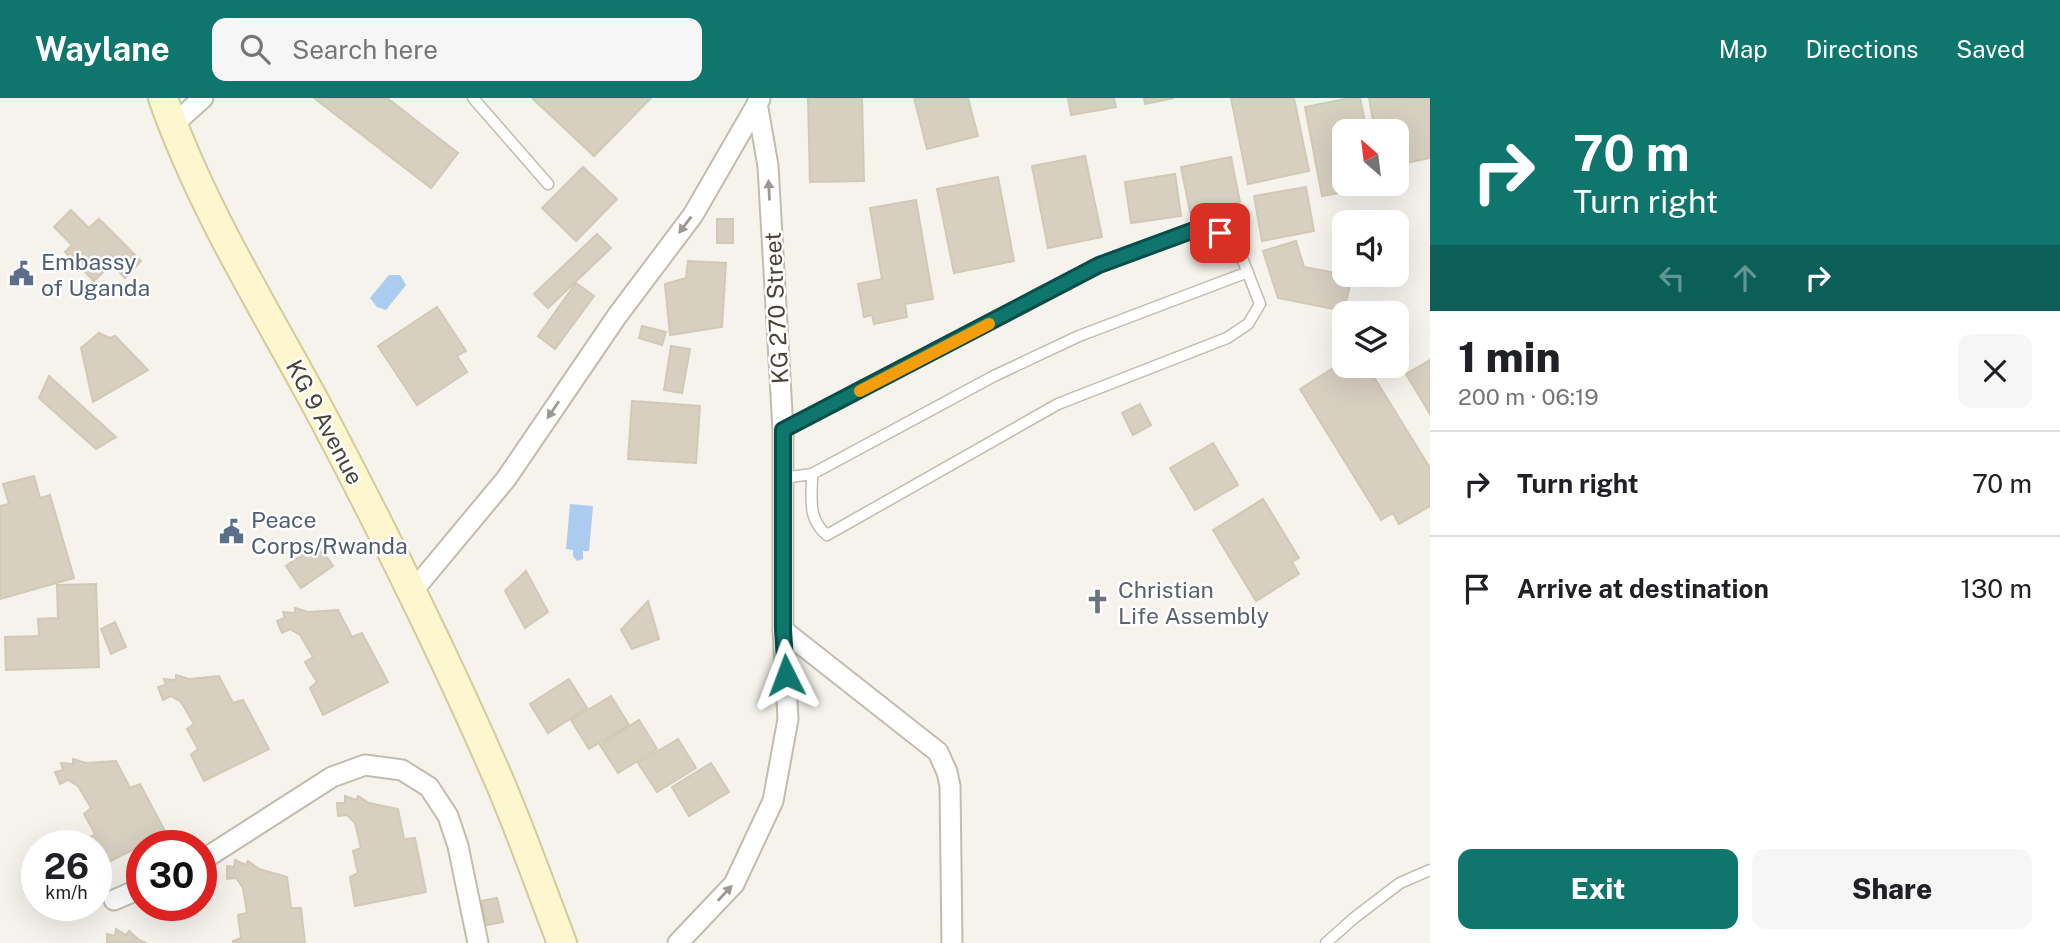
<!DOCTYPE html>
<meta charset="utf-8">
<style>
:root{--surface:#fff;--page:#f6f6f6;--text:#202124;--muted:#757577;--line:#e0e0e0;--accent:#0f766e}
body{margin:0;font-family:"Public Sans",sans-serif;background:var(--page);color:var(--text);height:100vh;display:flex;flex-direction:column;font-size:26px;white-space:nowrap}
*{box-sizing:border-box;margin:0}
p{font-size:23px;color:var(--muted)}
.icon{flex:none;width:38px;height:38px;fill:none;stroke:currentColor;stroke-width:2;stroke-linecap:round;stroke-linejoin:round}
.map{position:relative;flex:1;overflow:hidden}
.panel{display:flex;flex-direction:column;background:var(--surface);width:630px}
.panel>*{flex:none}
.hud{background:#0f766e;color:#fff;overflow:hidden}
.needle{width:46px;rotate:332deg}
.buttons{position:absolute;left:1332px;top:21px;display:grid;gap:14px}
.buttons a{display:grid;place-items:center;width:77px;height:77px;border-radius:14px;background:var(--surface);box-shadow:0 7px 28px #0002;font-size:35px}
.speed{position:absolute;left:21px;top:732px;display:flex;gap:14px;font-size:35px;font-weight:700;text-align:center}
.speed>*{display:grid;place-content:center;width:91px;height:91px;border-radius:50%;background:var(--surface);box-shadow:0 7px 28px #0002;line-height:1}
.speed small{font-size:18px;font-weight:400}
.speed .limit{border:10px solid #d22;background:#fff;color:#111}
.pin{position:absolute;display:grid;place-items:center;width:60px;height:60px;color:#fff;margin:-30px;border-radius:14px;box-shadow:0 4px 10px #0006}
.me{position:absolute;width:77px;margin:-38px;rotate:357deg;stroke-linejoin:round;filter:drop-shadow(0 0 5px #0008)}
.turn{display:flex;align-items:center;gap:24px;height:147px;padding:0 28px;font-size:32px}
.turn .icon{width:91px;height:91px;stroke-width:2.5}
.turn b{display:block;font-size:49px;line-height:60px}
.lanes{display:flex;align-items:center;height:66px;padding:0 28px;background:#0003;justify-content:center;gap:35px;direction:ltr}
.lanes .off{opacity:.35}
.round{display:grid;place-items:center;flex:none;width:74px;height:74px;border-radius:14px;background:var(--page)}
.overview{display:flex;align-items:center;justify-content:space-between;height:119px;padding:0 28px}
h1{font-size:42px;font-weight:800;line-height:52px}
.primary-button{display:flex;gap:14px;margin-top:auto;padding:14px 28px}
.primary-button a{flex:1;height:80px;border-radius:14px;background:var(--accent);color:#fff;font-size:28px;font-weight:800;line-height:80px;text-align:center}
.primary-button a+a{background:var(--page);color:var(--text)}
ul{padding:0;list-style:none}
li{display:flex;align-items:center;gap:21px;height:105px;padding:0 28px;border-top:2px solid var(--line)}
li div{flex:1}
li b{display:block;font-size:26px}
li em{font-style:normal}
header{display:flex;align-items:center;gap:42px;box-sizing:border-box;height:98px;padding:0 35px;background:var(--accent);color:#fff}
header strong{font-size:33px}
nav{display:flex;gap:38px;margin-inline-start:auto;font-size:24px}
.search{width:490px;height:63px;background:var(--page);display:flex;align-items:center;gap:18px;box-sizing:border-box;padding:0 24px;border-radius:14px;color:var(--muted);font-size:26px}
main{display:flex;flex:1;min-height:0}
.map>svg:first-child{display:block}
.water{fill:#abccef}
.building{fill:#d7d0c1;stroke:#d1c9b5;stroke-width:2}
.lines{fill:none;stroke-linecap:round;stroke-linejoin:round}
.service-casing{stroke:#c1bcae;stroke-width:13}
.minor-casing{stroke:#c1bcae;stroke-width:23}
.secondary-casing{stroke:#d3ca9d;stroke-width:32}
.service{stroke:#fff;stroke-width:10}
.minor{stroke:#fff;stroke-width:19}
.secondary{stroke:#fdf6ce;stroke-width:28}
.oneway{fill:#9b9992}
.route-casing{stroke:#0a4d48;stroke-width:18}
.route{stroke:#0f766e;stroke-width:12}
.slow{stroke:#f59e0b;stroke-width:12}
.labels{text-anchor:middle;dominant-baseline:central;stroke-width:5;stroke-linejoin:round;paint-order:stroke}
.service-label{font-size:23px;fill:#4e5e75;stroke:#fff;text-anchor:start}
.street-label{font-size:23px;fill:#4a4539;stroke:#fff}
.worship-label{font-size:23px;fill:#5b616d;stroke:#fff;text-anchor:start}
</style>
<header>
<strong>Waylane</strong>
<div class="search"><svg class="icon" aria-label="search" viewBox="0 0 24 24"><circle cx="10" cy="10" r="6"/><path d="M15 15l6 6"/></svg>Search here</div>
<nav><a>Map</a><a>Directions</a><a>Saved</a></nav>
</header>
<main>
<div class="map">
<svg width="1430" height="845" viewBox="0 0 1430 845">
<rect width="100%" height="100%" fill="#f5f3ec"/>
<!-- water -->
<g class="water">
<polygon points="389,177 400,177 406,187 386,212 377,209 370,200"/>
<polygon points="570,406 593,408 589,453 583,453 583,461 577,463 573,458 573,452 566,451"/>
</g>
<!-- building -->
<g class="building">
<polygon points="314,0 387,0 458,55 431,90"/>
<polygon points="532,0 651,0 594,58"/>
<polygon points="808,0 862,0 864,83 810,84"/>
<polygon points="914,0 968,0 978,38 927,51"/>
<polygon points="1068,0 1114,0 1116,9 1071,17"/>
<polygon points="1144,0 1174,0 1145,6"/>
<polygon points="1231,0 1294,0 1309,73 1248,86"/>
<polygon points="1350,0 1360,0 1367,33 1344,33 1344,86 1376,86 1377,88 1322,98 1305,9"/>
<polygon points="1369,0 1430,0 1430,60 1396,67 1396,33 1375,33"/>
<polygon points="1085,58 1102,139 1048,150 1032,68"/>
<polygon points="1231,59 1240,104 1190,114 1181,69"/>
<polygon points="583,69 617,101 576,143 542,110"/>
<polygon points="1175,76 1181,118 1131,125 1125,84"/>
<polygon points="998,79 1014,163 954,175 937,91"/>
<polygon points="1306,89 1314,133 1262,143 1254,98"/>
<polygon points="916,102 933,201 905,206 907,219 874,226 872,217 864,219 858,186 882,181 870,110"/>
<polygon points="71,112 89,130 99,121 141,163 125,180 111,166 94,183 65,154 72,147 54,129"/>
<rect x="717" y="121" width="16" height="24"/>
<polygon points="597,136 611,150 548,210 534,196"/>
<polygon points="1296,143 1304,169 1352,178 1344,213 1278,200 1263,153"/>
<polygon points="688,163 726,165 722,229 670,237 665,186 686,180"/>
<polygon points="576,185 594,198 555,251 538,238"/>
<polygon points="437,209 466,253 457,258 467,274 417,307 378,248"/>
<polygon points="642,228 666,234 662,247 639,240"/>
<polygon points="99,235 110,240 115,238 148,272 93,304 81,250"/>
<polygon points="671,248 690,251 682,295 664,292"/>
<polygon points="1430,262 1430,316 1406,276"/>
<polygon points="1344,263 1344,268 1367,268 1430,370 1430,408 1399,426 1393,415 1381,422 1300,291"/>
<polygon points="49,278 116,339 96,351 39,300"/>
<polygon points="632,303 700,308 696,365 628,361"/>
<polygon points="1140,306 1151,327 1133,337 1122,315"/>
<polygon points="1213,345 1238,387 1195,412 1170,370"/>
<polygon points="34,378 40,400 50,397 74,480 0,501 0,408 9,406 3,386"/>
<polygon points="1263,401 1299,460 1292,464 1299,476 1256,503 1213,432"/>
<polygon points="318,446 333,468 301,490 286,468"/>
<polygon points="526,473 548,514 525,530 505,493"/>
<polygon points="96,486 99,569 6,572 5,539 39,538 38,521 58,520 57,487"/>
<polygon points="648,503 659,541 632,551 621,532"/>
<polygon points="295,510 308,514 338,512 352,539 362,535 388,584 323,617 310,590 317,584 305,564 313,559 300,537 290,531 282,535 277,523 285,520 283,514 295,515"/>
<polygon points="115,524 126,549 111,556 101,531"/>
<polygon points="176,577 189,581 219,578 233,605 243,602 269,651 204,683 191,657 198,651 187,631 194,626 181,604 171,598 163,602 158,589 166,587 164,581 176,582"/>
<polygon points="569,581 587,610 548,635 530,606"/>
<polygon points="611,598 629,627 589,651 571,622"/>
<polygon points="639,622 657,651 618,675 600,647"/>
<polygon points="678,641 696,670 657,694 638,665"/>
<polygon points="73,661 86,665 116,663 130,690 140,686 166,735 101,768 96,757 96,747 91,747 88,741 95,736 84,716 91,710 78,688 68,682 60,686 55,674 63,672 61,665 73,666"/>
<polygon points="711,665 729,694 689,718 672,689"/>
<polygon points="345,698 356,702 358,698 369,705 398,711 404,741 415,740 426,794 355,808 350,779 358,775 353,753 361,750 355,725 347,717 338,718 337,705 345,705"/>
<polygon points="235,762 246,767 248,763 259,771 287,779 291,810 301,810 305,845 233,845 233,843 241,840 238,817 247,815 243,790 236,780 227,781 227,768 234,769"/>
<polygon points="497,800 503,824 487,827 481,803"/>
<polygon points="116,831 126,837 129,833 139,842 146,845 107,845 107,836 115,838"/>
</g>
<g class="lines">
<defs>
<g id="service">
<polyline points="473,0 548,86"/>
<path d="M 783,332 L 1099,167 L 1194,132 L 1220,135 L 1235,142 L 1260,206 L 1248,226 L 1227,240 L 1058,306 L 827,437 C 807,421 812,400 812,376 L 783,380"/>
<polyline points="812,376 994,278 1079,238 1248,174"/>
<polyline points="1326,845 1354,820 1400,785 1430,772"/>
</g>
<g id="minor">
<polyline points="173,27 203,0"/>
<polyline points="412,494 506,381 617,218 693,117 760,1"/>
<polyline points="783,532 938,654 947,674 950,688 952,845"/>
<polyline points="201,763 332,679 365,667 402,672 429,689 448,718 458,748 478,845"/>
<polyline points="114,802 142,790"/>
<polyline points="678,845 734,786 773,703 788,621 783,532 783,332 768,68 757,5"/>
</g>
<path id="secondary" d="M 163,0 C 205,120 276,228 334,340 C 393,453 450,569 501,687 C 523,739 542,793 562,845"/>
</defs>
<!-- service casing -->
<use href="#service" class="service-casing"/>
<!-- minor casing -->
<use href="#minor" class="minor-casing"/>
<!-- secondary casing -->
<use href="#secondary" class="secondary-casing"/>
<!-- service -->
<use href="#service" class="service"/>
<!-- minor -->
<use href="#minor" class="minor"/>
<!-- secondary -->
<use href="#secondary" class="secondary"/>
</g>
<!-- one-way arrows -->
<defs><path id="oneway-solid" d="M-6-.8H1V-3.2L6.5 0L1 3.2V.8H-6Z" transform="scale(1.75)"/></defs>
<g class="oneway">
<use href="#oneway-solid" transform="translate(769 92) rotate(-93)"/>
<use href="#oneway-solid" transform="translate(685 127) rotate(127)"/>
<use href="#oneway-solid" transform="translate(553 312) rotate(124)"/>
<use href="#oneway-solid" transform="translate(725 795) rotate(-47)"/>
</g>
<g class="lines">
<defs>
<polyline id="route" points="786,577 783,532 783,332 1099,167 1194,132 1220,135"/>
</defs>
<!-- route casing -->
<use href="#route" class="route-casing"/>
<!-- route -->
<use href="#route" class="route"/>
<!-- slow -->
<polyline class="slow" points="860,293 989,226"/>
</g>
<!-- icons -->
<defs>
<symbol id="civic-bare" viewBox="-9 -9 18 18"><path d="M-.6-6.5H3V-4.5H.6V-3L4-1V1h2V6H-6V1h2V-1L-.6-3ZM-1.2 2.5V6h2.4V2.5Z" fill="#5c6f8a" stroke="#fff" stroke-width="2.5" paint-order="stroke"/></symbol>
<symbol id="church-bare" viewBox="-9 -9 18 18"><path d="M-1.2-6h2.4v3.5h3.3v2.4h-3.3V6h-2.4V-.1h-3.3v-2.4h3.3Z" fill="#6b7280" stroke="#fff" stroke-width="2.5" paint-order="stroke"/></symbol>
</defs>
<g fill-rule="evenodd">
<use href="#civic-bare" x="4" y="158" width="35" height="35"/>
<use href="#civic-bare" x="214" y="416" width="35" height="35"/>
<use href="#church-bare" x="1080" y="486" width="35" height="35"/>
</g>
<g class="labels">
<!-- service labels -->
<g class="service-label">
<text x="41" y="163">Embassy<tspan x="41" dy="26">of Uganda</tspan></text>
<text x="251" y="421">Peace<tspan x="251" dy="26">Corps/Rwanda</tspan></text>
</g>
<!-- street labels -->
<g class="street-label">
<text transform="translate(776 210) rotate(-93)">KG 270 Street</text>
<text transform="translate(325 324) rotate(62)">KG 9 Avenue</text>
</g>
<!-- worship labels -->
<g class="worship-label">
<text x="1118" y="491">Christian<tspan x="1118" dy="26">Life Assembly</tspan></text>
</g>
</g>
</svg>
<div class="buttons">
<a><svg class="needle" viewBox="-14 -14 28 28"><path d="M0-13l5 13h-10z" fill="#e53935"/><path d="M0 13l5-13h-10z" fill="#757577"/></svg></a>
<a><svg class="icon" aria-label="sound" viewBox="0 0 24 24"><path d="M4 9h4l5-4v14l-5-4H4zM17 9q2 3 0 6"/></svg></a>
<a><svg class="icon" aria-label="layers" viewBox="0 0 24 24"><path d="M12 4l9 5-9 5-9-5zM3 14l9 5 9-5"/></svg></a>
</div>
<div class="speed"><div>26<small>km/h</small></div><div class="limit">30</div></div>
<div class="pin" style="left:1220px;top:135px;background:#d93025"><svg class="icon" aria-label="arrive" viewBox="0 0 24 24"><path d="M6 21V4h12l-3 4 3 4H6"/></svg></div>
<svg class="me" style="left:786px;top:577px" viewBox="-20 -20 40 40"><path d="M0-17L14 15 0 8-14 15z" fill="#0f766e" stroke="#fff" stroke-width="4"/></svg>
</div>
<section class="panel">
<div class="hud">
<div class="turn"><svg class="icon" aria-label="right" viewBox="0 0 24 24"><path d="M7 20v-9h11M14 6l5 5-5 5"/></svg><div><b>70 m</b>Turn right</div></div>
<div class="lanes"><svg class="icon off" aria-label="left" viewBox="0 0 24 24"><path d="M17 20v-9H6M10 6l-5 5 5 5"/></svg><svg class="icon off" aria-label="ahead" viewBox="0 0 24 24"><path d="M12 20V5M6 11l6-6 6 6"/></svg><svg class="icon" aria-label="right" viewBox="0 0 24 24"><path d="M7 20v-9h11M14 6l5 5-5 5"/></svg></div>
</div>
<div class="overview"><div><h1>1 min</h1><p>200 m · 06:19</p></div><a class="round"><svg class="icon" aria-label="close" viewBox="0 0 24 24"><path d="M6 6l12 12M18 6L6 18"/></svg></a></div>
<ul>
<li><svg class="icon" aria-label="right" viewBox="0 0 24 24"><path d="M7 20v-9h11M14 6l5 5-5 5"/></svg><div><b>Turn right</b></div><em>70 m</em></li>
<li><svg class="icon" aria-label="arrive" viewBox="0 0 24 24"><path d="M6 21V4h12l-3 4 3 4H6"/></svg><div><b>Arrive at destination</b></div><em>130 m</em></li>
</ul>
<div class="primary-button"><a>Exit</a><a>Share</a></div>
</section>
</main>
